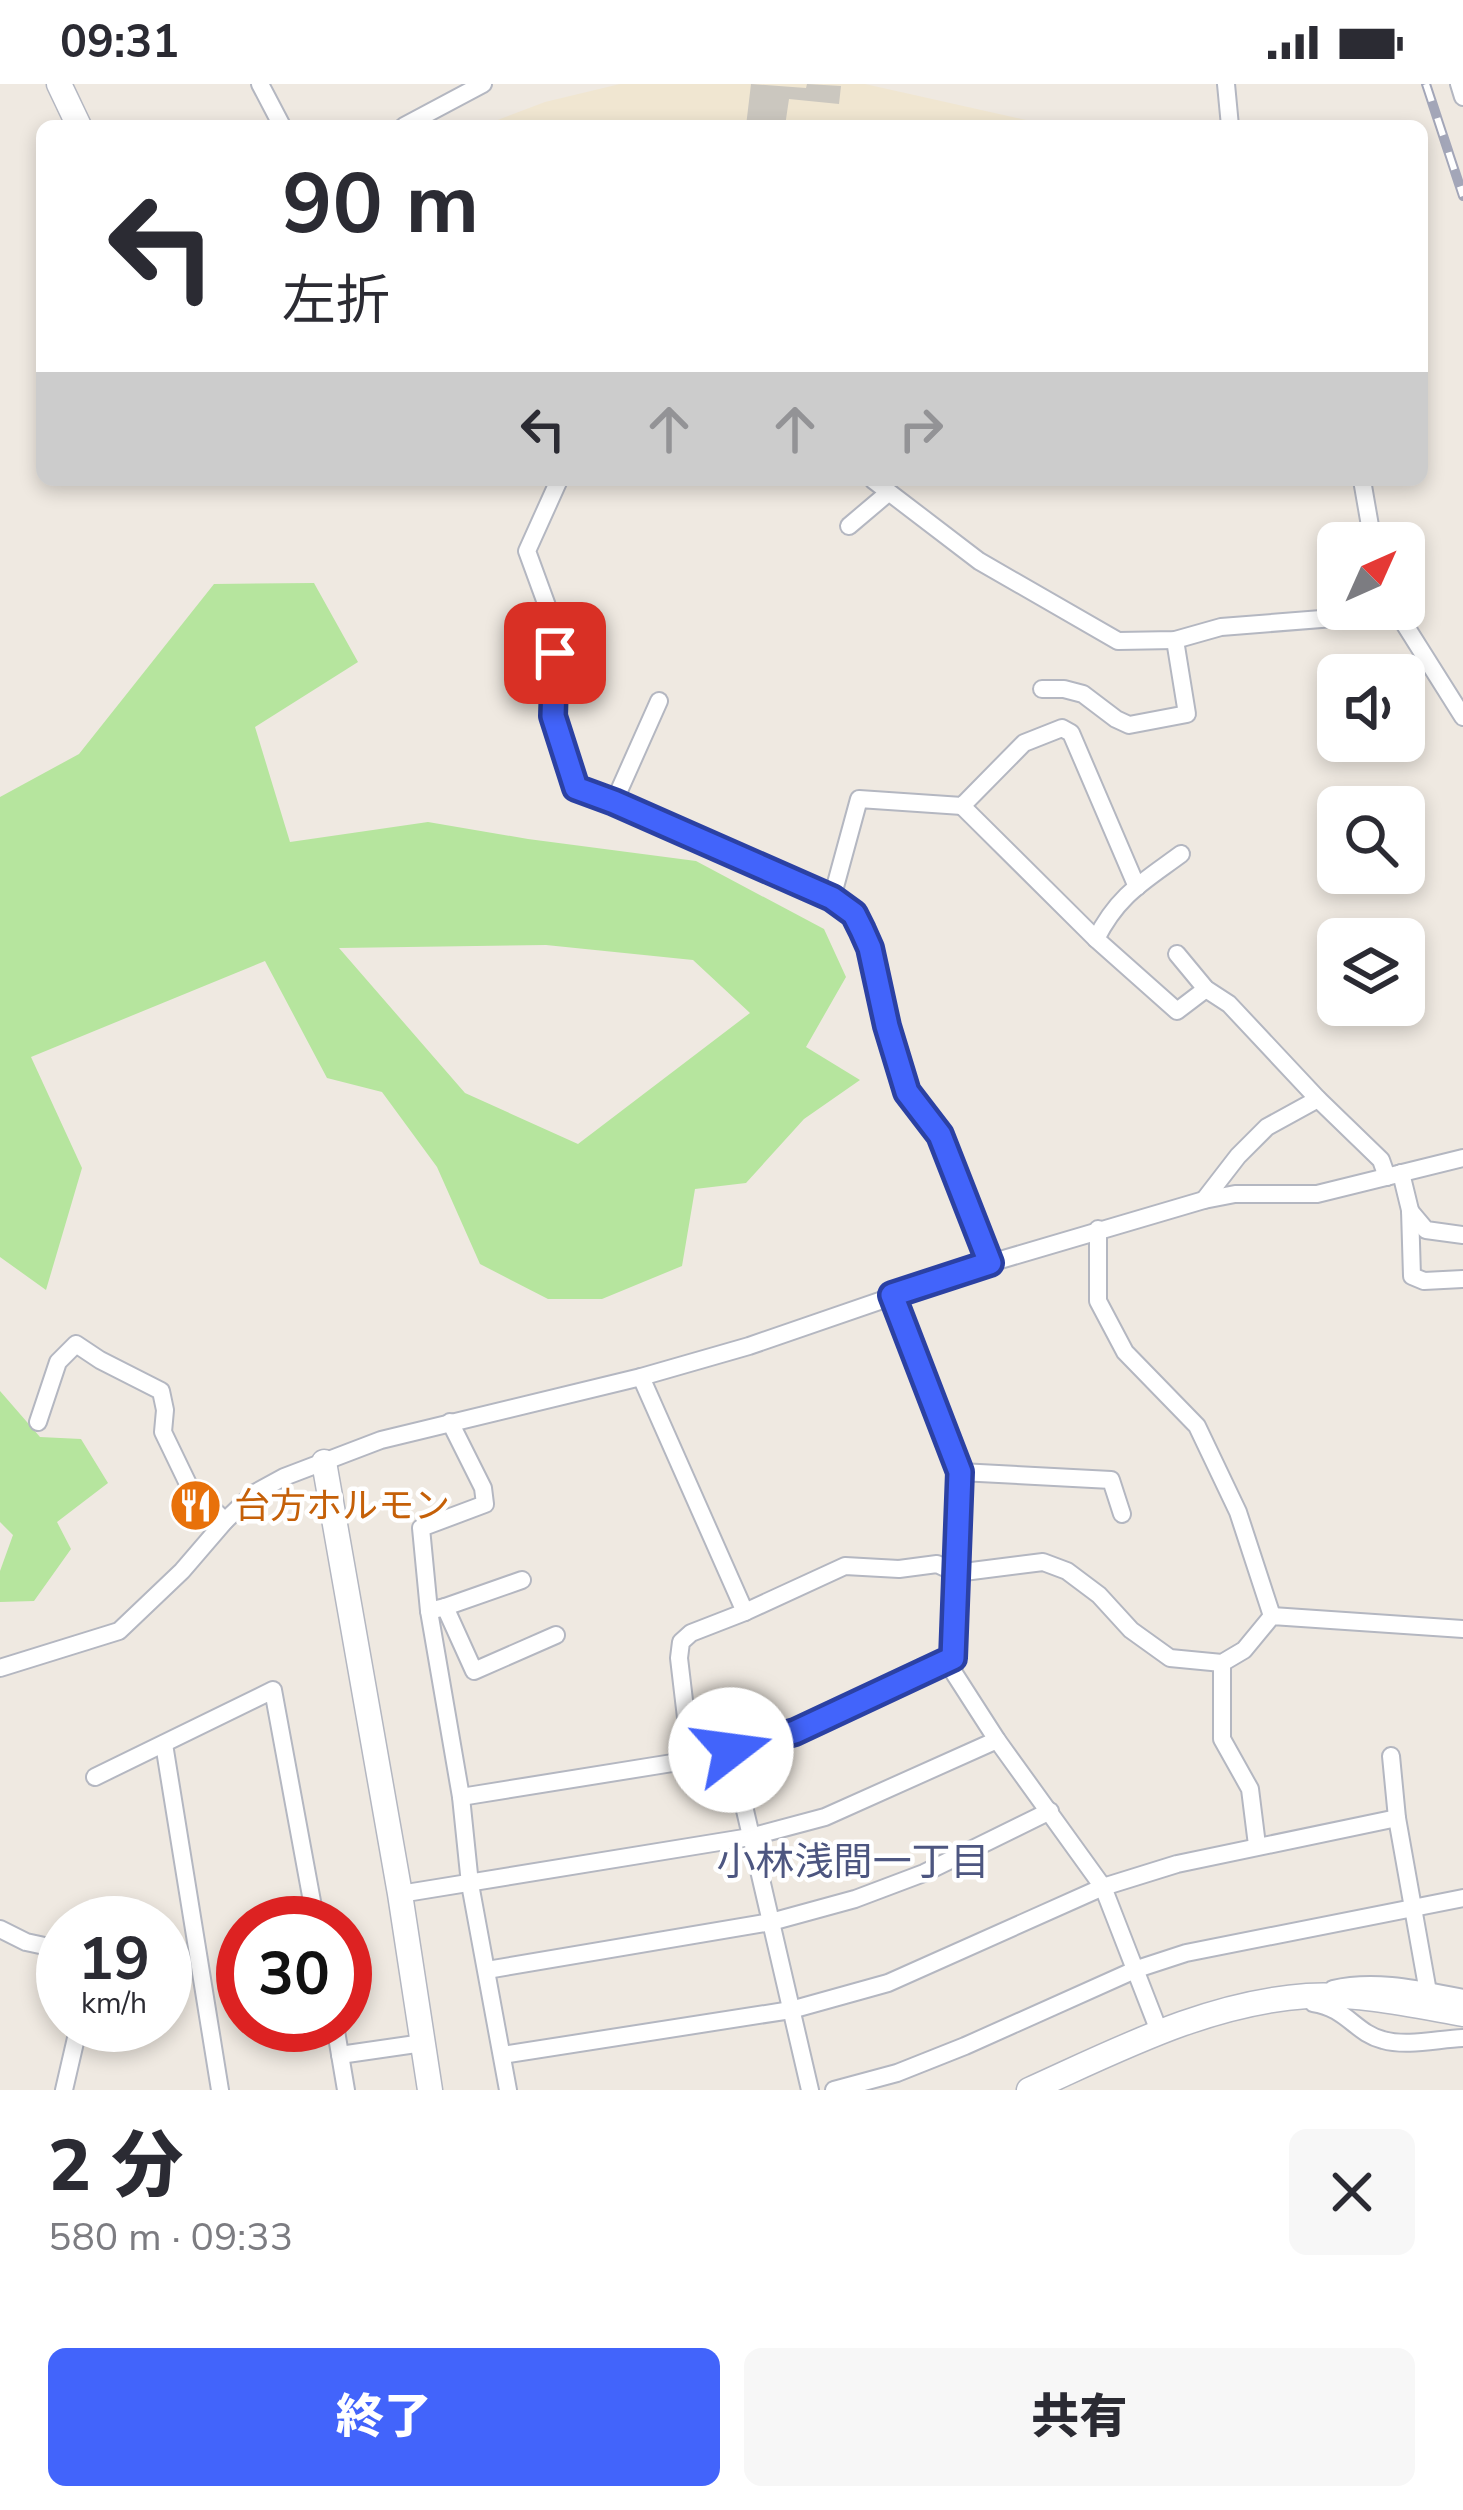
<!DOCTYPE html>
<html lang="ja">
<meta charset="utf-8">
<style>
:root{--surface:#fff;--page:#f7f7f7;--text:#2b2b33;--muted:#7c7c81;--accent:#4264fb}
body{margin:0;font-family:"Nunito Sans","Noto Sans JP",sans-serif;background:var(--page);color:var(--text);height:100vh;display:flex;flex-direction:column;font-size:45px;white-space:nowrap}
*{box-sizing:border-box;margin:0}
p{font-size:39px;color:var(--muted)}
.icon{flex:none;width:66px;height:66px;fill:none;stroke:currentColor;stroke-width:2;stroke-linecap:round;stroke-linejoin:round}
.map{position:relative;height:2006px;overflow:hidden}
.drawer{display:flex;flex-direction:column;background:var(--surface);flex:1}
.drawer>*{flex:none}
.guide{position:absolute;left:36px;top:36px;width:1392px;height:366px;border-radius:18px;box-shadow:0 6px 18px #0003;background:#fff;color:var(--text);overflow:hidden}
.needle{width:78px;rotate:45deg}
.buttons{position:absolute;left:1317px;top:438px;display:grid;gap:24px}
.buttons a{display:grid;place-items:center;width:108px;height:108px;border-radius:18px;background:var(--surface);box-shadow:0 6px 18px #0003;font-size:60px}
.speed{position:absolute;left:36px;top:1812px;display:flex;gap:24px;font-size:60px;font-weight:700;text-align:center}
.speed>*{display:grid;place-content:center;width:156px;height:156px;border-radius:50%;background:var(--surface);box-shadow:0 6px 18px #0003;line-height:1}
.speed small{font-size:30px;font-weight:400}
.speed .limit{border:18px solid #d22;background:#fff;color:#111}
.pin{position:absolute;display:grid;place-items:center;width:102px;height:102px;color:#fff;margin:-51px;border-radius:24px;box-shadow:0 6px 18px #0006}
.me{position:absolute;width:132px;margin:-66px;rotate:75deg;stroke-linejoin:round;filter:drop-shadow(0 0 9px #0008)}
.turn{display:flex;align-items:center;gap:42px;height:252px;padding:0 48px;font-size:54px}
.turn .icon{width:156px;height:156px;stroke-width:2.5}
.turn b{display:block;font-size:84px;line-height:102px}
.lanes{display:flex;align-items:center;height:114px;padding:0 48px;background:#0003;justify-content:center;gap:60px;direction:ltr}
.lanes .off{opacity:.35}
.round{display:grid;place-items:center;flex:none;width:126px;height:126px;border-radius:18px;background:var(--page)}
.summary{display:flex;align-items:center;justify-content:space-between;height:204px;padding:0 48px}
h1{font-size:72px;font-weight:800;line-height:90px}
.cta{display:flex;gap:24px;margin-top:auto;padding:24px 48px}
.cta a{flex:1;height:138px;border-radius:18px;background:var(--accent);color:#fff;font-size:48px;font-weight:800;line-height:138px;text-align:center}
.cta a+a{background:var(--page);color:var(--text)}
.status{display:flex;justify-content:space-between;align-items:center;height:84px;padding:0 60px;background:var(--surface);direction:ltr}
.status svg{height:33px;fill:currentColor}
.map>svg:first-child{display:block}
.education{fill:#f0e6d1}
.green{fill:#b6e59e;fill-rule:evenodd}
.building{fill:#cbc7bf}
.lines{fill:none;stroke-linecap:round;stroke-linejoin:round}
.street-casing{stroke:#b4b7c1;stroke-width:20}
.secondary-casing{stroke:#b4b7c1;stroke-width:27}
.street{stroke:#fff;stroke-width:16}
.secondary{stroke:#fff;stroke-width:24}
.rail-casing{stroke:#a3a6b8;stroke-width:10}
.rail{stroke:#fff;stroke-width:6;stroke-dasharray:18;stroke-linecap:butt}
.route-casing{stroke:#2b41a3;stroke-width:30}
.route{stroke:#4264fb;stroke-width:21}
.labels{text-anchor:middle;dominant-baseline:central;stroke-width:9;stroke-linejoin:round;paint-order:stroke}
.food-label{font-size:36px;fill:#c56008;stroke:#fff;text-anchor:start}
.neighbourhood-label{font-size:39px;fill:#4d5680;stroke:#fff}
</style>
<div class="status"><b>09:31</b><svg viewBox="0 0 49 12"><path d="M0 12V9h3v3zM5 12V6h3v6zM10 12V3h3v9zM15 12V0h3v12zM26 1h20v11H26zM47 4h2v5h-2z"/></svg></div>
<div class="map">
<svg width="1463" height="2006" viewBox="0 0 1463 2006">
<rect width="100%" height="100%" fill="#efe9e1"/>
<!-- education -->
<polygon class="education" points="620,0 865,0 1035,38 1035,42 482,42 545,18"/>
<!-- green -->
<g class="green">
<path d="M 314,499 L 358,578 L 255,643 L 290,758 L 428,738 L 528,755 L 696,777 L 824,845 L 846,893 L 806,963 L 860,996 L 804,1035 L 746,1099 L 695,1105 L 682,1182 L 602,1215 L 548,1215 L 480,1180 L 437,1083 L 382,1008 L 327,994 L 265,877 L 31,973 L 82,1084 L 46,1206 L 0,1173 L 0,713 L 79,670 L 214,500 ZM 546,861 L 693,876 L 750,929 L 578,1060 L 465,1009 L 339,864 Z"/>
<polygon points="0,1307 40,1353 81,1355 108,1399 57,1438 71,1465 34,1517 0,1518 0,1487 13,1451 0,1438"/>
</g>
<!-- building -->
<polygon class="building" points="751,0 806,4 807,0 841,2 839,20 789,15 785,42 746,42"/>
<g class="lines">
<defs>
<g id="street">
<polyline points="260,0 282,42"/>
<polyline points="1226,0 1230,42"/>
<polyline points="1459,0 1463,13"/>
<polyline points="404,42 483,0"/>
<polyline points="559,396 527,467 550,530 555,569 553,632 576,704 614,718 832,814 854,830 862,846 870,864 887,942 907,1008 941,1051 990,1179"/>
<polyline points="873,396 979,477 1118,557 1175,556 1221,543 1334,534 1356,525"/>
<polyline points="1362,396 1373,459"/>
<polyline points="849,442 888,409"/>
<polyline points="1395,525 1463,633"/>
<polyline points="1042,605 1064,605 1083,610 1116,635 1129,641 1187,630 1175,556"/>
<polyline points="614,718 659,617"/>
<polyline points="962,722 1096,855 1177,927 1206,905"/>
<polyline points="832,814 859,715 962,722 1024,659 1062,644 1071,649 1137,803"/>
<path d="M 1096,855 C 1118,811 1143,798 1181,770"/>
<polyline points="1177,870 1206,905 1229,920 1318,1015 1381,1076 1387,1093"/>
<polyline points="1401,1089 1410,1126 1412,1192 1424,1197 1463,1195"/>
<polyline points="1204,1116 1238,1072 1267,1043 1318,1015"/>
<polyline points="1410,1127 1426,1146 1463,1151"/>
<polyline points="1098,1145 1098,1217 1125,1268 1197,1342 1238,1428 1272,1532"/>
<polyline points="892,1211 960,1388 952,1586 997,1656 1103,1803 1159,1947"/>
<polyline points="641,1293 745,1528"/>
<polyline points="38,1338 58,1278 76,1260 100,1276 161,1307 165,1326 163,1348 189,1402 225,1437"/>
<polyline points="450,1338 483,1404 485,1420 421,1444 429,1527 461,1713 470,1800 508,2006"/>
<polyline points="960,1388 1111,1396 1122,1430"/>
<polyline points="445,1523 522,1496"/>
<polyline points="429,1527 445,1523 474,1587 556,1551"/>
<polyline points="1222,1579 1222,1655 1250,1705 1257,1761"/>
<polyline points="0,1584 119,1547 182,1487 225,1437 253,1410 284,1393 381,1356 641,1293 749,1262 990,1179 1204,1116 1235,1110 1317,1110 1463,1074"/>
<polyline points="164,1660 220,2006"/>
<polyline points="731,1666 810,2006"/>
<polyline points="1391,1672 1397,1734 1428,1908"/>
<polyline points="691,1676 679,1574 681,1558 691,1549 745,1528 845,1482 899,1485 937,1480 956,1489 1043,1478 1067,1487 1099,1511 1131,1546 1170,1574 1222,1579 1244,1566 1272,1532 1463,1545"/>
<polyline points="95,1693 273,1606 316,1839"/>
<polyline points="461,1713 691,1676 795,1648 953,1574"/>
<polyline points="400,1810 750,1753 825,1733 997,1656"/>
<polyline points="0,1845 26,1858 63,1866"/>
<polyline points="487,1886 771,1838 855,1815 924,1789 1050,1727"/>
<path d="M 1333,1905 C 1376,1895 1421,1906 1463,1914"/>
<path d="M 1313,1919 C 1347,1924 1355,1949 1383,1956 C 1407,1963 1438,1955 1463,1954"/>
<polyline points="335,1941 346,2006"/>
<polyline points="340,1971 423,1959"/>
<polyline points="502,1971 791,1926 888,1899 1103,1803 1177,1780 1397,1734"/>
<polyline points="64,2006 79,1941"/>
<polyline points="834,2006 897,1989 965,1962 1137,1885 1186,1869 1463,1814"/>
</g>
<g id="secondary">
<polyline points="59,0 79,42"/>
<polyline points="324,1378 400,1810 430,2006"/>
<path d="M 1029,2006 C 1120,1965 1207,1919 1307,1912 C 1359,1909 1412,1921 1463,1930"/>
</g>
</defs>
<!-- street casing -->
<use href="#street" class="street-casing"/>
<!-- secondary casing -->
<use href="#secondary" class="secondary-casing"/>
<!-- street -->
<use href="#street" class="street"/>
<!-- secondary -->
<use href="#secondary" class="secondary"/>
<defs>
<polyline id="rail" points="1426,0 1463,112"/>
</defs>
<!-- rail casing -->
<use href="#rail" class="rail-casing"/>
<!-- rail -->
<use href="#rail" class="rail"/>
</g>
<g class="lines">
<defs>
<polyline id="route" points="555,569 553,632 576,704 614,718 832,814 854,830 862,846 870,864 887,942 907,1008 940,1051 990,1179 892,1211 960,1388 953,1574 795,1648 731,1666"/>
</defs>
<!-- route casing -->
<use href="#route" class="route-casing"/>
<!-- route -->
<use href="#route" class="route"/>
</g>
<!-- icons -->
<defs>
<symbol id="restaurant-disc" viewBox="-11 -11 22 22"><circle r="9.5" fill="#e8710a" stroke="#fff"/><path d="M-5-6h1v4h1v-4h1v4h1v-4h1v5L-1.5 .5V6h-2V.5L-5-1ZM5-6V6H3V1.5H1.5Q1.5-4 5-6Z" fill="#fff"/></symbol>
</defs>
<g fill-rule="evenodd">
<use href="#restaurant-disc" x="166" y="1392" width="59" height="59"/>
</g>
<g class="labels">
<!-- food labels -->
<g class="food-label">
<text x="234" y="1422">台方ホルモン</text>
</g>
<!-- neighbourhood labels -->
<g class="neighbourhood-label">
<text x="853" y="1778">小林浅間一丁目</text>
</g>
</g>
</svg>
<div class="buttons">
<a><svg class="needle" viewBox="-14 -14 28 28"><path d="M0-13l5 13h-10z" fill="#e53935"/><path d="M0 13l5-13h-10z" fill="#7c7c81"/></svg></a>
<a><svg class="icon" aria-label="sound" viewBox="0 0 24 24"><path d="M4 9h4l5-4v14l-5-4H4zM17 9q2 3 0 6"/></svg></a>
<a><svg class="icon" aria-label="search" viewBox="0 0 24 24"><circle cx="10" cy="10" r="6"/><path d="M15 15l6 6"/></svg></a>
<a><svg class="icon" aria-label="layers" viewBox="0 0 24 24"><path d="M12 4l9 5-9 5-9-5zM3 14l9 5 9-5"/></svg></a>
</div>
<div class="speed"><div>19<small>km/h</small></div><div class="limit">30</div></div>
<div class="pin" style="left:555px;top:569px;background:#d93025"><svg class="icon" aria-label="arrive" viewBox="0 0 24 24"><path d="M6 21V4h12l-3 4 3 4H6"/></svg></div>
<svg class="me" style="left:731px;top:1666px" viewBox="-20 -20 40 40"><circle r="19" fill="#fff"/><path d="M0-13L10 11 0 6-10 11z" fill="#4264fb"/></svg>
<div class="guide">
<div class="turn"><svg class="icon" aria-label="left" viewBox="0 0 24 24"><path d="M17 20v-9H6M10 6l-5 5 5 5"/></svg><div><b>90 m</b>左折</div></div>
<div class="lanes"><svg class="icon" aria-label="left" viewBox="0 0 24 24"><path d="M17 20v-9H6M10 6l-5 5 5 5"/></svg><svg class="icon off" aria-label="ahead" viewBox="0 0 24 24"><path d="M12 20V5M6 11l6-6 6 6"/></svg><svg class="icon off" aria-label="ahead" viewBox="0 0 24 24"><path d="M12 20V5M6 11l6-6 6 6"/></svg><svg class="icon off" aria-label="right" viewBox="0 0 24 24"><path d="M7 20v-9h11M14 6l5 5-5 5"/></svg></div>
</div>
</div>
<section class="drawer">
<div class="summary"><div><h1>2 分</h1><p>580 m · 09:33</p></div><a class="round"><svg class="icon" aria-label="close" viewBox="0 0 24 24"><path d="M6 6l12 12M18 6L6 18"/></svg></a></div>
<div class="cta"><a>終了</a><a>共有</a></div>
</section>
